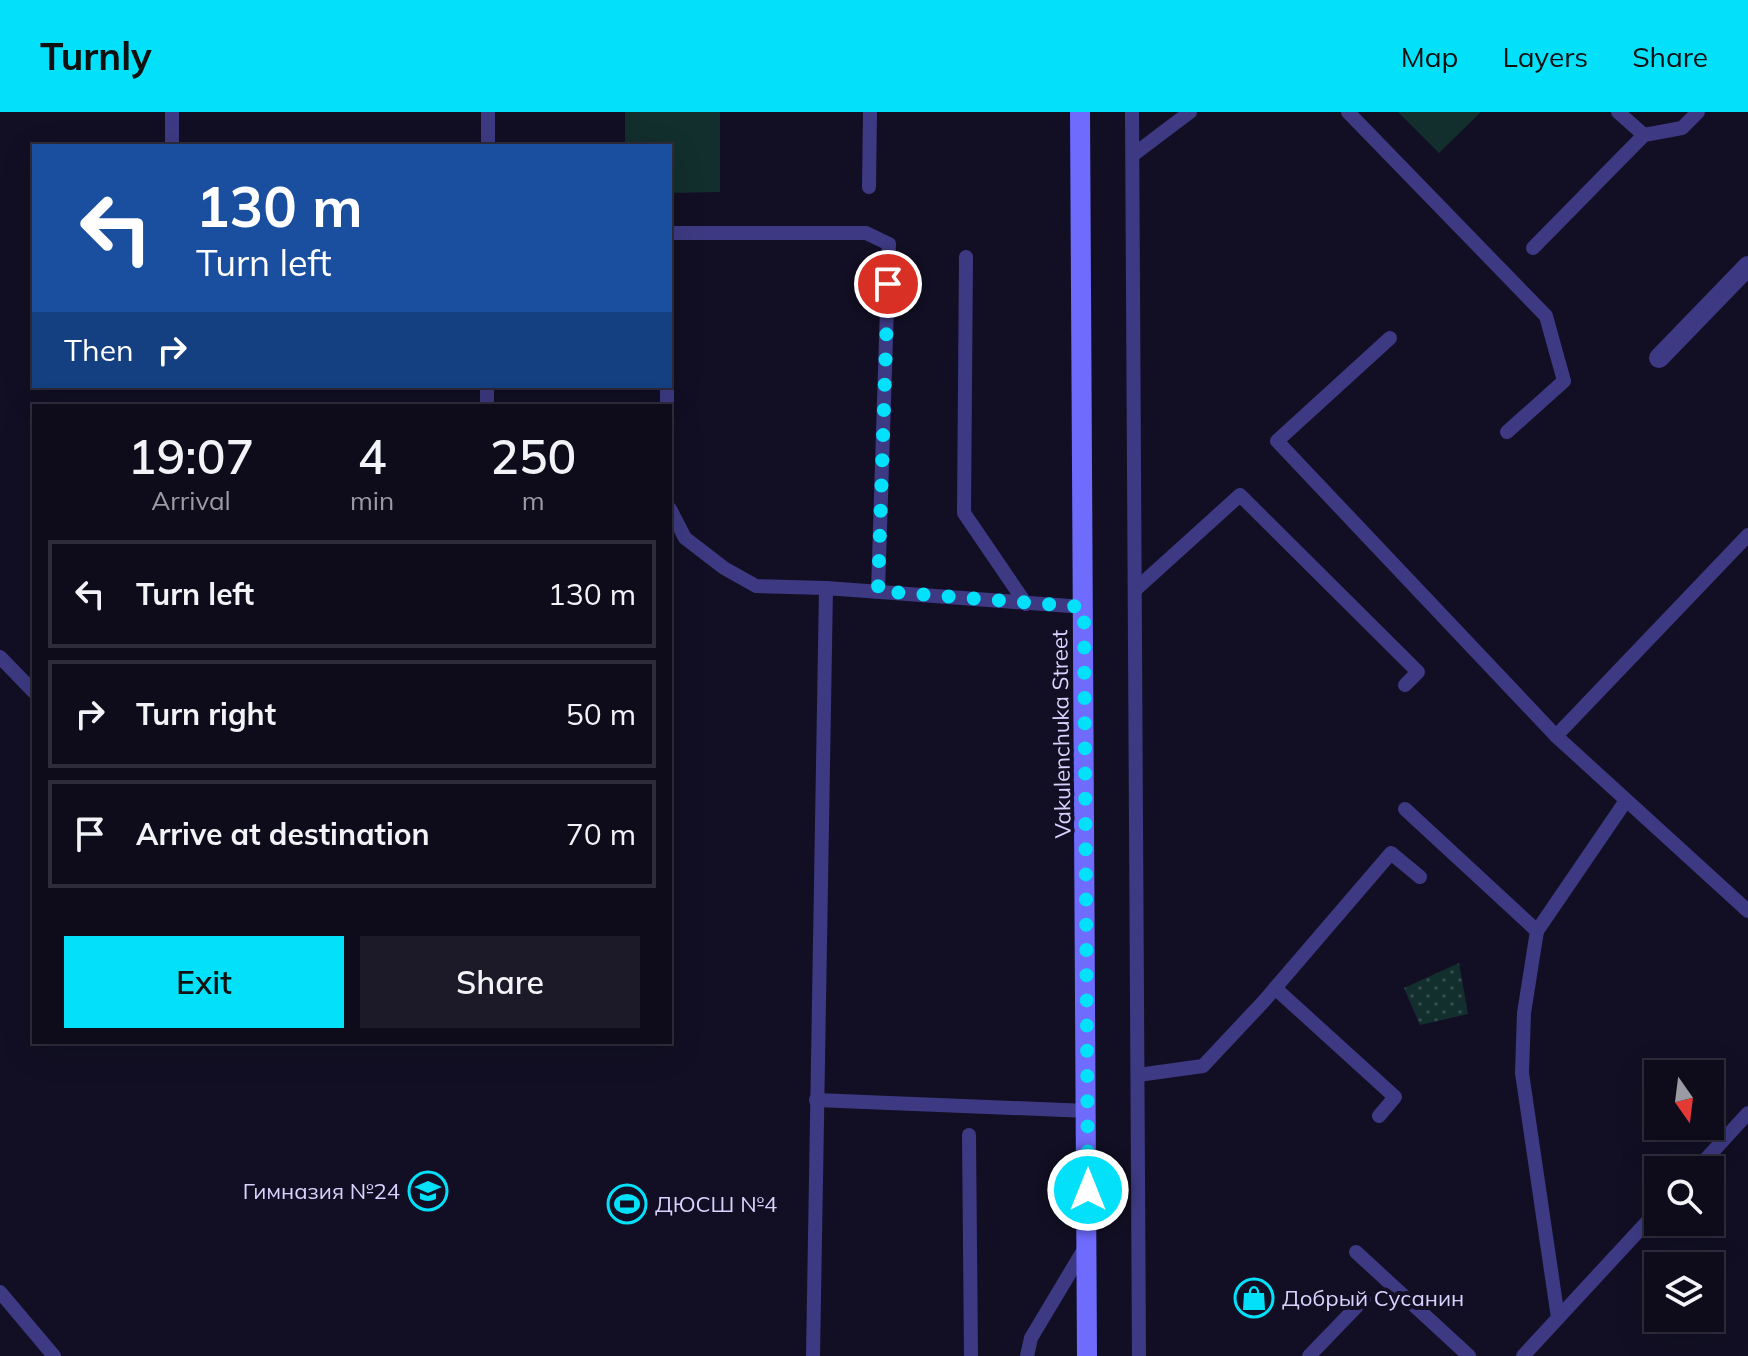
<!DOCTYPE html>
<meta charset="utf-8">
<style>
:root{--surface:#0e0b1b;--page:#1c1928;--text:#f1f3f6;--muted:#9b9ba3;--line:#2e2b3a;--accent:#03e1fa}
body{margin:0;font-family:Mulish,sans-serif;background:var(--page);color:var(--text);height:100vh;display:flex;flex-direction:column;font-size:30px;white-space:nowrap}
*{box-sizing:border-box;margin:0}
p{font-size:26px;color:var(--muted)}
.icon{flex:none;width:44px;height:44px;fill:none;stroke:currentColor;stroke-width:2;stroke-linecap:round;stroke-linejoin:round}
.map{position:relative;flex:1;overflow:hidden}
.side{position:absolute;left:32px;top:292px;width:640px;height:640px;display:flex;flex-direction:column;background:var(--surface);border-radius:0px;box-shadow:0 8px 32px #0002,0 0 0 2px var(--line)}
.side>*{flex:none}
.guide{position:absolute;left:32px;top:32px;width:640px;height:244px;border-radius:0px;box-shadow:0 8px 32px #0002,0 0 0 2px var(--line);background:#1a4fa0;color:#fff;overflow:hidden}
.needle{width:52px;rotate:166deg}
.controls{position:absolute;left:1644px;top:948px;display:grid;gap:16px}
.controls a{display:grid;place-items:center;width:80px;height:80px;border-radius:0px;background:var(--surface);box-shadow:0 8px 32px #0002,0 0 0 2px var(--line);font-size:40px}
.pin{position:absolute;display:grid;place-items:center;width:68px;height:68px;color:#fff;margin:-34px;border:4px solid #fff;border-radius:50%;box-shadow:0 2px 8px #0007}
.me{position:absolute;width:88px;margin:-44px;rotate:0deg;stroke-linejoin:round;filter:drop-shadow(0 0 6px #0008)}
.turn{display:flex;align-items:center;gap:28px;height:168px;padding:0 32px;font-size:36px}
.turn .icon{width:104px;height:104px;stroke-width:2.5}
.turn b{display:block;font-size:56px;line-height:68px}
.then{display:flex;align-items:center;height:76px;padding:0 32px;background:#0003;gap:16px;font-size:30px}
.eta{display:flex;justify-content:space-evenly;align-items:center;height:136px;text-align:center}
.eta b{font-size:48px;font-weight:600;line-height:56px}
.action{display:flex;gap:16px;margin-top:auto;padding:16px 32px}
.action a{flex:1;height:92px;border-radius:0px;background:var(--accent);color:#111;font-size:32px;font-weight:600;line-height:92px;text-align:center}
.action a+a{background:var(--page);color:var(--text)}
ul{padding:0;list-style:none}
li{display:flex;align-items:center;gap:24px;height:108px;margin:0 16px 12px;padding:0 16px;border:4px solid var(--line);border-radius:0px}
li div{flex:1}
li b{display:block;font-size:30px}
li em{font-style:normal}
header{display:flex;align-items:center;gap:48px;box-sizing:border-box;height:112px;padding:0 40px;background:var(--accent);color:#111}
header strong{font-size:38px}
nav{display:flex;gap:44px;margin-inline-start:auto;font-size:28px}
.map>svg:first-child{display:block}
.green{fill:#122e2d}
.park{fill:url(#park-dots)}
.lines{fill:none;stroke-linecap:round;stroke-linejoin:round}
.lane{stroke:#3d3a83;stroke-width:14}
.street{stroke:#3d3a83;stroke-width:20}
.secondary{stroke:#6f6bfd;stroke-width:20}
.route{stroke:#03e1fa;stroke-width:14;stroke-dasharray:0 25.2}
.labels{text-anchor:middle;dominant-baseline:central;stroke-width:8;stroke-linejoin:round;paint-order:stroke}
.street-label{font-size:22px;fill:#d8d3fe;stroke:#120f24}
.poi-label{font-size:22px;fill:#d8d3fe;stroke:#120f24;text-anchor:start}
</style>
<header>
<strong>Turnly</strong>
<nav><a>Map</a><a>Layers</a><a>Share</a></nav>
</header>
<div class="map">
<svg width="1748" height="1244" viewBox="0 0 1748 1244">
<defs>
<pattern id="park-dots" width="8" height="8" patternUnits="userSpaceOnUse" patternTransform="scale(2)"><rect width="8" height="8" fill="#122e2d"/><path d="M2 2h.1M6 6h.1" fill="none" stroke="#344b4c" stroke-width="1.8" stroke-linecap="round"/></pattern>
</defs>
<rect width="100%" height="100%" fill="#120f24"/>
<!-- green -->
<g class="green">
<polygon points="625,0 720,0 720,80 670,81 670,34 625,34"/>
<polygon points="1398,0 1481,0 1439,41"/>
</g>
<!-- park -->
<polygon class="park" points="1459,851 1468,902 1420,913 1404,876"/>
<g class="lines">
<!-- lane -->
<g class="lane">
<polyline points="1132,0 1139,1244"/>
<polyline points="1348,0 1546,204 1564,269 1507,320"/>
<polyline points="1618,0 1644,23"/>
<polyline points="172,34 172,0"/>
<polyline points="488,34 488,0"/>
<polyline points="1133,43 1190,0"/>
<polyline points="869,75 870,0"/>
<polyline points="670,121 866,121 889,132 878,479"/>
<polyline points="1533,136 1644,23 1682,16 1698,0"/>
<polyline points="966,145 964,401 1026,492"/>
<polyline points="1390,226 1277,329 1556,624 1748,799"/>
<polyline points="667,274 667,294"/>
<polyline points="487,294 487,274"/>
<polyline points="670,397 685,426 724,456 756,474 826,476"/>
<polyline points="1135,478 1240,383 1418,560 1405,573"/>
<polyline points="0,545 34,580"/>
<polyline points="1556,624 1748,423"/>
<polyline points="1405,697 1537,819"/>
<polyline points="1275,876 1395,985 1379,1004"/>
<polyline points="1138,963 1203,954 1264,889 1391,741 1420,765"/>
<polyline points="816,988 1088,999"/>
<polyline points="969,1023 971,1244"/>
<polyline points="1696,1058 1748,1001"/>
<polyline points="1356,1140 1469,1244"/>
<polyline points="0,1180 54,1244"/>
<polyline points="1558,1206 1522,961 1524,901 1537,819 1625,690"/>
<polyline points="813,1244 826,476 1084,495"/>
<polyline points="1027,1244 1031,1226 1086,1134"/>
<polyline points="1309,1244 1364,1187"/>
<polyline points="1523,1244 1658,1098"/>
</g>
<!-- street -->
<polyline class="street" points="1659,246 1748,154"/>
<!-- secondary -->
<polyline class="secondary" points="1080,0 1087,1244"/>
</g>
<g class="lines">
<!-- route -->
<polyline class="route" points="888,172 878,479 1084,495 1088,1078"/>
</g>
<!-- icons -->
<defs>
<symbol id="school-ring" viewBox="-11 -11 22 22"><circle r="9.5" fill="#120f24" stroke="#03e1fa" stroke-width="1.5"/><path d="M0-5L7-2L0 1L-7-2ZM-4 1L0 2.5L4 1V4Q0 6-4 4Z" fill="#03e1fa"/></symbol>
<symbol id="stadium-ring" viewBox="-11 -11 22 22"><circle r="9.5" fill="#120f24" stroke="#03e1fa" stroke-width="1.5"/><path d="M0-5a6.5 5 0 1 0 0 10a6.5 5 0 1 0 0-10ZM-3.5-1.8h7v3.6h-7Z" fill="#03e1fa"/></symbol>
<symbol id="shop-ring" viewBox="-11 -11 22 22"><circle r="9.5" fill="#120f24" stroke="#03e1fa" stroke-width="1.5"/><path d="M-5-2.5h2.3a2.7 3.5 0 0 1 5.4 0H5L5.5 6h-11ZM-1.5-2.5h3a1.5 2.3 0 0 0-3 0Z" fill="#03e1fa"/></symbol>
</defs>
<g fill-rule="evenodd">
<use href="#school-ring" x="406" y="1057" width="44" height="44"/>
<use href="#stadium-ring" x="605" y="1070" width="44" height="44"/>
<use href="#shop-ring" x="1232" y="1164" width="44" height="44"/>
</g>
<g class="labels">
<!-- street labels -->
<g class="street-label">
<text transform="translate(1061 622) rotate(-91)">Vakulenchuka Street</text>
</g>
<!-- poi labels -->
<g class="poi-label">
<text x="400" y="1079" text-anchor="end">Гимназия №24</text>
<text x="655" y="1092">ДЮСШ №4</text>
<text x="1282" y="1186">Добрый Сусанин</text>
</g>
</g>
</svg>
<div class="controls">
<a><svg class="needle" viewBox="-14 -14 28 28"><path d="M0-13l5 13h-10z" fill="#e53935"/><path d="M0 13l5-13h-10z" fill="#9b9ba3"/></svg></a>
<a><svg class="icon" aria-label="search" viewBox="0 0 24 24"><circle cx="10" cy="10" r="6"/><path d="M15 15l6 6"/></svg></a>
<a><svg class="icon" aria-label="layers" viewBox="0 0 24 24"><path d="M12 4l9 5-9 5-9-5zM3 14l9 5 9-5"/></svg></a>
</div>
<div class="pin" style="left:888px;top:172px;background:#d93025"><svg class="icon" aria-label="arrive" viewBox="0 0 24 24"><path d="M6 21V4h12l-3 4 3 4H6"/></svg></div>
<svg class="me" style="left:1088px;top:1078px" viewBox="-20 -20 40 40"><circle r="17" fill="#03e1fa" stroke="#fff" stroke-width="3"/><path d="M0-11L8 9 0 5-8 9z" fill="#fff"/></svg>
<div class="guide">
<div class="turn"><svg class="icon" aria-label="left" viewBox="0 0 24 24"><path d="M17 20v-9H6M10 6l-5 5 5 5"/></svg><div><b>130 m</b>Turn left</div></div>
<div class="then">Then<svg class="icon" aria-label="right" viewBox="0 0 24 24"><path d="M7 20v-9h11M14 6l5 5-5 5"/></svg></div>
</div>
<section class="side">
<div class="eta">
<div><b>19:07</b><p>Arrival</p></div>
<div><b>4</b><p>min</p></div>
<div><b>250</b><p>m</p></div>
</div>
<ul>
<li><svg class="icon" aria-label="left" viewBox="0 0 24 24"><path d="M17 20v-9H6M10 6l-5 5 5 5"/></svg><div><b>Turn left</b></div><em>130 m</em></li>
<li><svg class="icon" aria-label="right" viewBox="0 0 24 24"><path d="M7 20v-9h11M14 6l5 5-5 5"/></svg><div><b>Turn right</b></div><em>50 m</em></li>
<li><svg class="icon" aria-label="arrive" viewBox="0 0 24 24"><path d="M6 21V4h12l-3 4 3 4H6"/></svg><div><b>Arrive at destination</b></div><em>70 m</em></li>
</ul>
<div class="action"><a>Exit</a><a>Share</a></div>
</section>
</div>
